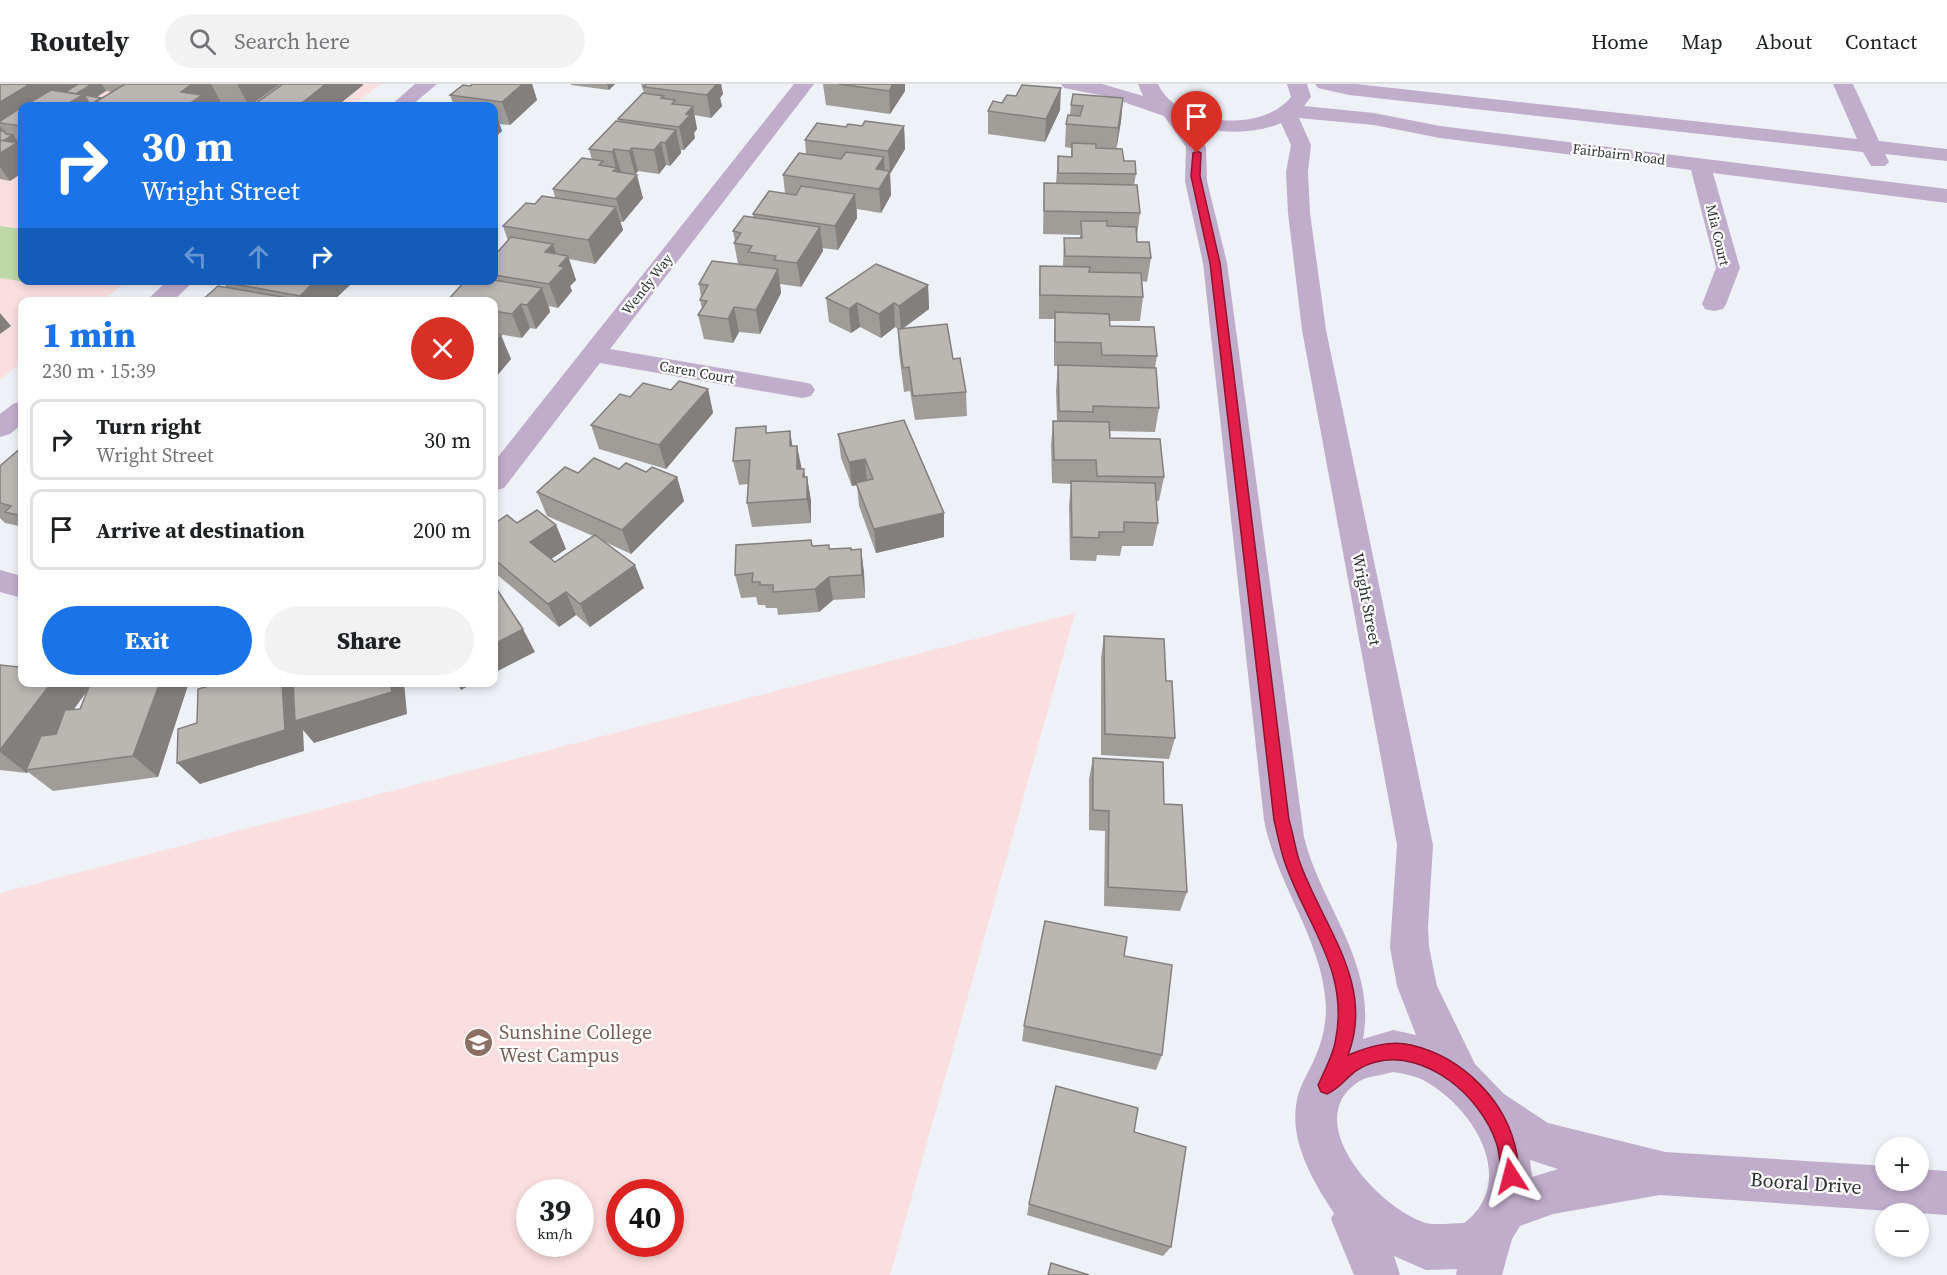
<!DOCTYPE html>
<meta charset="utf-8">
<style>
:root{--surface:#fff;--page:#f2f2f2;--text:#202124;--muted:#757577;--line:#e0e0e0;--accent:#1a73e8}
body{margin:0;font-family:"Source Serif 4",serif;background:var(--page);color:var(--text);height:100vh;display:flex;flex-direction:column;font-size:22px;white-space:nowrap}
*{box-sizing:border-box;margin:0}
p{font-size:20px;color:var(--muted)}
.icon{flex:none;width:33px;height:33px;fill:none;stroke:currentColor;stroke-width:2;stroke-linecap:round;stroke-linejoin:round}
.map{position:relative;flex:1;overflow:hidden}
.sheet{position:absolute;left:18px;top:213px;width:480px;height:390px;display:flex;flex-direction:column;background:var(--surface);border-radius:12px;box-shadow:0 3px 9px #0003}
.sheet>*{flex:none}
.banner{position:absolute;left:18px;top:18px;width:480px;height:183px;border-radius:12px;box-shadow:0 3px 9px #0003;background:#1a73e8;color:#fff;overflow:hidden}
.fabs{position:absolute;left:1875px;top:1053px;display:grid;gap:12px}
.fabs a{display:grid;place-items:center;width:54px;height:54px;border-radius:50%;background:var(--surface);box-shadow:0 3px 9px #0003;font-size:30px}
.speed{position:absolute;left:516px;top:1095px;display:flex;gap:12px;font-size:30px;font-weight:700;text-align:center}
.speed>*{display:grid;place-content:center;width:78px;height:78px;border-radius:50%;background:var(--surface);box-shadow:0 3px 9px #0003;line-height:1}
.speed small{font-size:15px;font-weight:400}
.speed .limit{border:9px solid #d22;background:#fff;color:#111}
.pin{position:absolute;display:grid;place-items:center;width:51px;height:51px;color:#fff;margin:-62px -26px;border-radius:50% 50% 50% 0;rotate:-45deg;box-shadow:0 0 6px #0007}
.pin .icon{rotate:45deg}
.me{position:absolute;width:66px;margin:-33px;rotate:351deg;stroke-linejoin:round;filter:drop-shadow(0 0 4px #0008)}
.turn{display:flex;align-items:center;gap:21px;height:126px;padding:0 24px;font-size:27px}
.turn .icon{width:78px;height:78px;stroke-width:2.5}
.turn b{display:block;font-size:42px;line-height:51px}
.lanes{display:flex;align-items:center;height:57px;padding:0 24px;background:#0003;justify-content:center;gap:30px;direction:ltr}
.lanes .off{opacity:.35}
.round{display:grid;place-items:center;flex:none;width:63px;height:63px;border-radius:32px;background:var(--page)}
.head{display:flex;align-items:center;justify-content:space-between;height:102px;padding:0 24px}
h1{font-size:36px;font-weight:800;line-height:45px;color:var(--accent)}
.action{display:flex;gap:12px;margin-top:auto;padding:12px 24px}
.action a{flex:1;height:69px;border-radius:36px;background:var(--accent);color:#fff;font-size:24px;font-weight:800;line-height:69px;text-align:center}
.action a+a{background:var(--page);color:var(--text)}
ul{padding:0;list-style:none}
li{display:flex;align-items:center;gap:18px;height:81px;margin:0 12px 9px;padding:0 12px;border:3px solid var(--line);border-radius:12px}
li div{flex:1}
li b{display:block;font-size:22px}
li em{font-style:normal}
header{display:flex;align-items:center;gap:36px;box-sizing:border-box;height:84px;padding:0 30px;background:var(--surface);border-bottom:2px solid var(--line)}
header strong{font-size:28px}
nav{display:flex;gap:33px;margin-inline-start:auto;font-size:21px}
.search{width:420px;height:54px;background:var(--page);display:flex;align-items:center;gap:15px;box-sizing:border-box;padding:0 21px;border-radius:33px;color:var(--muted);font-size:22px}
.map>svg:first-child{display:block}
.education{fill:#fbdfe0;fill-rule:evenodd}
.green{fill:#bdd9a7}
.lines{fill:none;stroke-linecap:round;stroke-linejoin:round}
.minor{fill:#c0accb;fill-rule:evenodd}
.wall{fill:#a09d99;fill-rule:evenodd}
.shaded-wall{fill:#827f7d}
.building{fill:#bab6b2;stroke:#827f7d;stroke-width:1.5}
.route{fill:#e11d48;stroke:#92132f;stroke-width:1.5}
.labels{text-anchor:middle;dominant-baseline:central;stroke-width:4.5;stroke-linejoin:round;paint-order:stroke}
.far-street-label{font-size:14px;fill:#2d2f30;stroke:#fefefe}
.street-label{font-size:16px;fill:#2d2f30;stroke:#fefefe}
.near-education-label{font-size:20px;fill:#785e54;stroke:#fefefe;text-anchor:start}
.near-street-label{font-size:20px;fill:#2d2f30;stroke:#fefefe}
</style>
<header>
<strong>Routely</strong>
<div class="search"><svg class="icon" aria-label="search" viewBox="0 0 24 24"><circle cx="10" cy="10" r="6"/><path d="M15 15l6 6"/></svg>Search here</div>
<nav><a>Home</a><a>Map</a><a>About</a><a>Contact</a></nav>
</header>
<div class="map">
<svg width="1947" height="1191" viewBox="0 0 1947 1191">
<rect width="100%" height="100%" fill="#eef1f6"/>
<!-- education -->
<g class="education">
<polygon points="0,0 381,0 352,22 22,22 22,196 128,197 101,217 22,218 22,278 0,296"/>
<path d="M 1075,529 L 890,1191 L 0,1191 L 0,809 ZM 530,1108 L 580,1108 L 580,1160 L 530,1160 ZM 620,1108 L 670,1108 L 670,1160 L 620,1160 Z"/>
</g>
<!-- green -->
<polygon class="green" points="0,142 22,145 22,196 28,197 26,198 0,194"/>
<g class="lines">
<!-- minor -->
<g class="minor">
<polygon points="415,0 437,0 411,22 390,22"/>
<polygon points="794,0 814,0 610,265 802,298 811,300 815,306 811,312 802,314 600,279 504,404 494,407 494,378"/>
<path d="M 1061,0 L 1102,0 L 1143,12 L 1138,0 L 1158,0 C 1177,43 1263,49 1291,13 L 1287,0 L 1307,0 L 1311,13 L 1304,22 L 1374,29 L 1440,42 L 1947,105 L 1947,119 L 1713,89 L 1740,184 L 1726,220 L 1723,225 L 1714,227 L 1705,225 L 1702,220 L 1716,184 L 1691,86 L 1440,54 L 1374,41 L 1299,34 L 1311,61 L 1308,88 L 1310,129 L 1326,246 L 1433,761 L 1428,843 L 1429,863 L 1437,902 L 1475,980 L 1504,1010 L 1548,1039 L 1665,1068 L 1886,1082 L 1886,1096 L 1918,1096 L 1918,1085 L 1947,1087 L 1947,1131 L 1660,1111 L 1553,1130 L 1520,1142 L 1512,1155 L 1502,1191 L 1456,1191 L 1457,1185 L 1426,1186 L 1394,1172 L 1400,1191 L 1354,1191 L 1331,1135 L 1334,1129 C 1308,1090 1280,1041 1305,994 C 1319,968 1329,943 1325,912 C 1319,852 1276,798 1264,736 L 1203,179 L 1185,97 L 1186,63 L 1164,32 L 1109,13 L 1064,4 ZM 1281,39 L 1291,61 L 1286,88 L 1288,129 L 1302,246 L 1397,761 L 1390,863 L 1397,902 L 1416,951 L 1393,946 L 1363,955 C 1377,880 1321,822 1304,753 L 1227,179 L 1207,97 L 1206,63 L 1192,42 C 1220,49 1253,51 1281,39 ZM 1393,988 C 1405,990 1418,992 1428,999 C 1475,1026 1518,1098 1464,1139 C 1451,1139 1434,1142 1423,1138 C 1379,1123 1299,1038 1358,998 C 1367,992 1383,991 1393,988 ZM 1530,1076 L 1558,1085 L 1532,1093 Z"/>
<polygon points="1315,0 1356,0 1857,55 1833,0 1853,0 1879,57 1947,65 1947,77 1885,70 1889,78 1885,82 1871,82 1863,68 1349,11 1318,4"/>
<polygon points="168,196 195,196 172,218 145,218"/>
<polygon points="22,317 22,340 10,350 0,353 0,330 13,320"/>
<polygon points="0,486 22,492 22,514 0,508"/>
</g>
</g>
<!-- wall -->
<g class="wall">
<path d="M 0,0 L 363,0 L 363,1 L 337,22 L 22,22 L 22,63 L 20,64 L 22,67 L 22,89 L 10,97 L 0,95 ZM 106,7 L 112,8 L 102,15 L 97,13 Z"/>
<polygon points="472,0 532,0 537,16 510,41 499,40 502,47 494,54 494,22 454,22 450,11"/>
<polygon points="571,0 615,0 609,6 571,1"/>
<polygon points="641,0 721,0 723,10 720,14 722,22 711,34 694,31 697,45 694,49 695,54 684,66 681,66 681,69 670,82 666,81 659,90 638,87 635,90 643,114 623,138 620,138 623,146 595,180 569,175 576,196 570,202 572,207 558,224 549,222 550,228 536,245 530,244 522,254 498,250 511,275 495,294 494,294 494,172 508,157 503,142 535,120 555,114 553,105 592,76 589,65 619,38 618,35 644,9"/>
<polygon points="823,0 905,0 905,7 890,30 826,21"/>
<polygon points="1123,14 1121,37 1116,65 1124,77 1136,90 1134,101 1140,129 1137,152 1137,158 1151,174 1147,198 1142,197 1143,213 1140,237 1110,237 1110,242 1157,272 1155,284 1159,324 1155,348 1109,347 1110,354 1164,393 1159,417 1156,417 1158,439 1153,462 1122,462 1120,472 1097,471 1096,477 1070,476 1069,421 1071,400 1052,399 1051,361 1053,337 1057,337 1056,306 1058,282 1054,282 1054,253 1055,235 1039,235 1039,206 1040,182 1063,182 1064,154 1080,154 1080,151 1043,150 1044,99 1056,99 1058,72 1071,73 1071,64 1065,63 1066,40 1070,31 1071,21"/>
<polygon points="1060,26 1045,58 988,50 988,27"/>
<polygon points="862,42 904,42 905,65 890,90 891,111 881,129 857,125 857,134 838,166 822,164 823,167 801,203 780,200 781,209 760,250 739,248 733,259 704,255 698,231 702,225 700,216 701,213 699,200 738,180 734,159 735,157 733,147 753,134 753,130 785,109 783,91 806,70 805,56 846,43"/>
<polygon points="223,198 353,198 332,218 200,218 227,204"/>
<polygon points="928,201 929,225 903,244 953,275 966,308 967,332 915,336 910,307 904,308 899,269 898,245 895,243 881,254 860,243 851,249 829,238 826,214"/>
<polygon points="708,305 713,329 666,385 599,365 591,341 630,313 671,306"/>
<polygon points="790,347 792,362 797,362 801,385 805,393 807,393 811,417 811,439 752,443 747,419 748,400 739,401 733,377 767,349"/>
<polygon points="838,350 944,453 876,469 859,422 857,401 852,402 841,374"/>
<polygon points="22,363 22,446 19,442 5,439 0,434 0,382"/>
<polygon points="619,385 646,388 677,393 684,417 631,470 603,457 644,504 590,543 576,531 559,543 494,488 494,440 517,439 556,441 566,465 551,475 555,478 593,452 547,432 537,408"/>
<polygon points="829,461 829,465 861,465 864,489 865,514 833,516 819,528 778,531 777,524 766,524 765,521 758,521 756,513 741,514 735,491 812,462"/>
<polygon points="1104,552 1166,597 1175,654 1169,675 1101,671 1101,574"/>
<path d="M 0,581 L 22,598 L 189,598 L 158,693 L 53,707 L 28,688 L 27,689 L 0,686 ZM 89,605 L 80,625 L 74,625 Z"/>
<polygon points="1093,674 1164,720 1187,808 1180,827 1104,822 1105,747 1089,746 1089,695"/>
<polygon points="1124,872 1162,971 1156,986 1022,957 1024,942"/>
<polygon points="1134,1048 1171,1163 1163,1172 1027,1131 1029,1120"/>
</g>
<!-- shaded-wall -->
<g class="shaded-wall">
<polygon points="30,0 102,0 106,7 88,18 91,22 22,22 22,42 0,39 0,18"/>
<polygon points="188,0 211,0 223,22 186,22 181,8"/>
<polygon points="237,0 287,0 249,22"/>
<polygon points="326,0 363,0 363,1 337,22 298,22"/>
<polygon points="523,0 532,0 537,16 510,41 502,18"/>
<polygon points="607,0 615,0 609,6"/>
<polygon points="710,0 721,0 723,10 720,14 722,22 711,34 707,11"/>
<polygon points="893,0 905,0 905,7 890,30 889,7"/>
<polygon points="1061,4 1060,26 1045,58 1046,35"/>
<polygon points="1123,14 1121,37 1116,68 1118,44"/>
<polygon points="693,22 697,45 694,49 695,54 684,66 679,43 686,30"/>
<polygon points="494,24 502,47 494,54"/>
<polygon points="0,42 8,54 13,51 22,63 20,64 22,67 22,89 10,97 0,83"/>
<polygon points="904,42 905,65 890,90 891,111 881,129 879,105 876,85 884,73 885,95 890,88 888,67"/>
<polygon points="676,46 681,69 670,82 665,59"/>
<polygon points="661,58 666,81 659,90 654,66"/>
<polygon points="632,64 638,87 635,91 629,67"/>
<polygon points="614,65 621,88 637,91 643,114 623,138 616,115 613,87 616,85 612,68"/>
<polygon points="855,110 857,134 838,166 835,142"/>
<polygon points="616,123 623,146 595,180 588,156"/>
<polygon points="820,143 823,167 801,203 797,179"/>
<polygon points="553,160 560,181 568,172 576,196 570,202 572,207 558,224 549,200 545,168"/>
<polygon points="778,185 781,209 760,250 756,226"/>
<polygon points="316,196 352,196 353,198 332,218 303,218 300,212"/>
<polygon points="928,201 929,225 901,246 899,222"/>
<polygon points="542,204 550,228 536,245 527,221"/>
<polygon points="857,219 860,243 851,249 849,225"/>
<polygon points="894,219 895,243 881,254 879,230"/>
<polygon points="521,220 530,244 522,254 512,230"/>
<polygon points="734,223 739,248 733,259 728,235"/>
<polygon points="0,229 11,242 0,250"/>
<polygon points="494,240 498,250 494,255"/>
<polygon points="501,251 511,275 495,294 494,290 494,260"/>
<polygon points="708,305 713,329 666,385 659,361"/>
<polygon points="790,347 794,371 790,362"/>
<polygon points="797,362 802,386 797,385"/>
<polygon points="865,375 867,399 856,399 857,401 852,402 849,378"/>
<polygon points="804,385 807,405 807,393 811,417 811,439 803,393"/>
<polygon points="677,393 684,417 631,470 622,446"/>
<polygon points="944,429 944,453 876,469 874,445"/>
<polygon points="556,441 566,465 541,482 530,458"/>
<polygon points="861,465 864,489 865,514 862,491"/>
<polygon points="635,481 644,504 590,543 580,520"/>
<polygon points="829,493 833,516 819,528 815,505"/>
<polygon points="566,508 576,531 559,543 548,520"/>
<polygon points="523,545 535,568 494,589 494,560"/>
<polygon points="52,598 91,598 92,600 29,686 26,686 28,688 27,689 0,668 0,666"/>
<polygon points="160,598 189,598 158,693 133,672"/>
<polygon points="282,598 404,598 407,630 314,659 303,646 304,667 200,700 177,679"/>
<polygon points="456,598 476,598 461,606"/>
</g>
<!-- building -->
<g class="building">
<polygon points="0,0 30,0 0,18"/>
<polygon points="78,0 92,0 76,10 65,8"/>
<polygon points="125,0 192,0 181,8 202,11 186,22 89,22"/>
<polygon points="279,0 283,0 252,22 248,22"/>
<polygon points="283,0 326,0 298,22 252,22"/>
<polygon points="472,0 523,0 502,18 450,11 463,1 471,2"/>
<polygon points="646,0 717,0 707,11 644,3"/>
<polygon points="838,0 893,0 889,7"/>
<polygon points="1022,1 1061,4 1046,35 988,27 993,17 1002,19 1007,11 1016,12"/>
<polygon points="51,6 83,11 64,22 24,22"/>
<polygon points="643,9 664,12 661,14 675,16 672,20 693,22 686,30 690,31 679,43 618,35"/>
<polygon points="1073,10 1123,14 1118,44 1066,40 1068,31 1080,32 1083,22 1071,21"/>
<polygon points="84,11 101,14 96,17 98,17 91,22"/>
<polygon points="466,20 484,22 463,22"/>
<polygon points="22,23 22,42 0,39 0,37"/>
<polygon points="616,37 676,46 665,59 661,58 654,66 632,64 629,67 614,65 612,68 589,65"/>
<polygon points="865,37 904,42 888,67 805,56 817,39 846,43 848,40 862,42"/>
<polygon points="3,46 6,50 13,51 3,57 0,56 0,48"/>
<polygon points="0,56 17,59 0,69"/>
<polygon points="1072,59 1096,60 1096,64 1122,65 1124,77 1135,77 1136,90 1058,89 1058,72 1072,73"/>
<polygon points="846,68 884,73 876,85 890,87 879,105 783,91 799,69 841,75"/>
<polygon points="582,74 603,77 599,81 617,84 613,87 637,91 616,115 553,105"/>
<polygon points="1044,99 1137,101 1140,129 1044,127"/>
<polygon points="801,102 855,110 835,142 753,130 769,107 796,111"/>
<polygon points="542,112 616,123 588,156 503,142 526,119 535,120"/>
<polygon points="744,132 820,143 797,179 774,176 776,172 748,168 752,162 734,159 741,149 733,147"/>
<polygon points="1081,137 1107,137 1107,142 1136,143 1137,158 1149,158 1151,174 1065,172 1064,154 1082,154"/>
<polygon points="511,153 553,160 545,168 568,172 559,182 564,183 549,200 494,191 494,172"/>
<polygon points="712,177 778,185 756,226 734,223 728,235 698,231 707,217 700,216 708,201 699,200"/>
<polygon points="876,180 928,201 899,222 894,219 879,230 857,219 849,225 826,214"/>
<polygon points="1040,182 1090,183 1089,188 1141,189 1143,213 1040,211"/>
<polygon points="226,196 316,196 300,212 223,198"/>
<polygon points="466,196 494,196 542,204 527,221 521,220 512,230 494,227 494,218 446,218"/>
<polygon points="218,202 288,214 285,218 200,218"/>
<polygon points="1055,228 1109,230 1110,242 1154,243 1157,272 1102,271 1101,259 1055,258"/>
<polygon points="947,240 953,275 960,274 966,308 913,312 909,283 903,284 898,245"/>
<polygon points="494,250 501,251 494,260"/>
<polygon points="1058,281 1156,284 1159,324 1093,322 1093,328 1059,327"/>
<polygon points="679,297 708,305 659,361 591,341 620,310 630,313 643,299 671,306"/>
<polygon points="904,336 944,429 874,445 856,399 873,395 865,375 849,378 838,350"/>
<polygon points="1053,337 1109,338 1110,354 1160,355 1164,393 1097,392 1096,376 1054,376"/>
<polygon points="766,342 766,349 790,347 790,362 797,362 797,385 804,385 803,393 807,393 807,415 747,419 750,376 733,377 736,344"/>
<polygon points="22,363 22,432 5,428 11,422 0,419 0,382"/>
<polygon points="594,374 619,385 626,379 646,388 652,383 677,393 622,446 537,408 565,383 578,389"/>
<polygon points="1071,397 1155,399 1158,439 1124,438 1124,448 1099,448 1099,454 1072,453"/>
<polygon points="537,426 556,441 530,458 555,478 595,451 635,481 580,520 566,508 548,520 494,475 494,440 507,431 517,439"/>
<polygon points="811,456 812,462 829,461 829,465 851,464 851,466 861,465 862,491 829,493 815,505 773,508 773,501 760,501 760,498 752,498 753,489 735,491 736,461"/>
<polygon points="494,501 523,545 494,560"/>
<polygon points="1104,552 1164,555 1166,597 1172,597 1175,654 1105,650"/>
<polygon points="22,578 22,598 52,598 0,666 0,581 19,583"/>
<polygon points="91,598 160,598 133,672 26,686 41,652 56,650 65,626 80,625"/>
<polygon points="213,598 282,598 285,646 177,679 178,645 197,639 198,605 213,601"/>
<polygon points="293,598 390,598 392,608 295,637"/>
<polygon points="1093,674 1163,678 1164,720 1182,721 1187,808 1108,803 1109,727 1093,726"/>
<polygon points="1045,837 1127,853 1124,872 1172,881 1162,971 1024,942"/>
<polygon points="1056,1002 1138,1024 1134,1048 1186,1063 1171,1163 1029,1120"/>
<polygon points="1051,1179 1089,1191 1048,1191"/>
</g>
<!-- route -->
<path class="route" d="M 1197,67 L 1201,69 L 1200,92 L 1220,179 L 1289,736 C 1293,749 1295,763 1299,776 C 1321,840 1376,899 1348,971 C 1368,963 1389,956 1411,961 C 1463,973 1508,1018 1517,1071 C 1518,1081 1521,1089 1517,1098 L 1511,1101 L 1504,1098 C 1499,1085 1501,1071 1496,1058 C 1481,1013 1426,965 1376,978 C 1348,985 1346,1002 1327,1010 L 1321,1008 L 1318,1001 C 1324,988 1332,973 1335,959 C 1351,886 1305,840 1284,776 C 1280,763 1277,749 1274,736 L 1210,179 L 1191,92 L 1193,69 Z"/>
<!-- icons -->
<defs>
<symbol id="school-disc" viewBox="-11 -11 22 22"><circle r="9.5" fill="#8d6e63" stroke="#fefefe"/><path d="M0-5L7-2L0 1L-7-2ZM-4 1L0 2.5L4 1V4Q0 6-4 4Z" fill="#fff"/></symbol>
</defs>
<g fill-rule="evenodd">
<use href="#school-disc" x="462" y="942" width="33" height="33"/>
</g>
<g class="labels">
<!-- far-street labels -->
<g class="far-street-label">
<text transform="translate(1619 70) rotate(7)">Fairbairn Road</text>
<text transform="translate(1718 151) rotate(77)">Mia Court</text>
<text transform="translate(647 200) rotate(-52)">Wendy Way</text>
<text transform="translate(697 288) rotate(10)">Caren Court</text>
</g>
<!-- street labels -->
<g class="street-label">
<text transform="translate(1367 515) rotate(79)">Wright Street</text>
</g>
<!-- near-education labels -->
<g class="near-education-label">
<text x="499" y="948">Sunshine College<tspan x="499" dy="23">West Campus</tspan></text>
</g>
<!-- near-street labels -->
<g class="near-street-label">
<text transform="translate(1806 1099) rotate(4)">Booral Drive</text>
</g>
</g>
</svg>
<div class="fabs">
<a>+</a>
<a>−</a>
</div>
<div class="speed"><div>39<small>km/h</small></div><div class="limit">40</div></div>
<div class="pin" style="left:1197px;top:69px;background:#d93025"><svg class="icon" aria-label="arrive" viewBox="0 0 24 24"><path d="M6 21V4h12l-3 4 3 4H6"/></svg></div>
<svg class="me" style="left:1511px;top:1092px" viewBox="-20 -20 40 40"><path d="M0-17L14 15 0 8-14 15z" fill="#e11d48" stroke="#fff" stroke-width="4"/></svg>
<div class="banner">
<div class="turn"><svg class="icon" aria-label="right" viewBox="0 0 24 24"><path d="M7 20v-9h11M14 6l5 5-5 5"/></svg><div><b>30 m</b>Wright Street</div></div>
<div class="lanes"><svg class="icon off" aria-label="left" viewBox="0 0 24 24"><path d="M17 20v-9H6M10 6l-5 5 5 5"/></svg><svg class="icon off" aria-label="ahead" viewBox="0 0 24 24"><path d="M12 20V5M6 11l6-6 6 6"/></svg><svg class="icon" aria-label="right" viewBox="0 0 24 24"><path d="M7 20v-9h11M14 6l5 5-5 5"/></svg></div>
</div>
<section class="sheet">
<div class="head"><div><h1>1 min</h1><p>230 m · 15:39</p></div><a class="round" style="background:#d93025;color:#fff"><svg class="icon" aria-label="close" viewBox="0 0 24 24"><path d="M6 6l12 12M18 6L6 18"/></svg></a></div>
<ul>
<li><svg class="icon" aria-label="right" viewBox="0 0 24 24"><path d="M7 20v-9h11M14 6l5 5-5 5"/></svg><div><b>Turn right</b><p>Wright Street</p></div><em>30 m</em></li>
<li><svg class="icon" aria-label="arrive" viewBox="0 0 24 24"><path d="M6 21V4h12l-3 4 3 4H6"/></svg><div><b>Arrive at destination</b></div><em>200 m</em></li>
</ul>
<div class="action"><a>Exit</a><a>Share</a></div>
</section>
</div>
